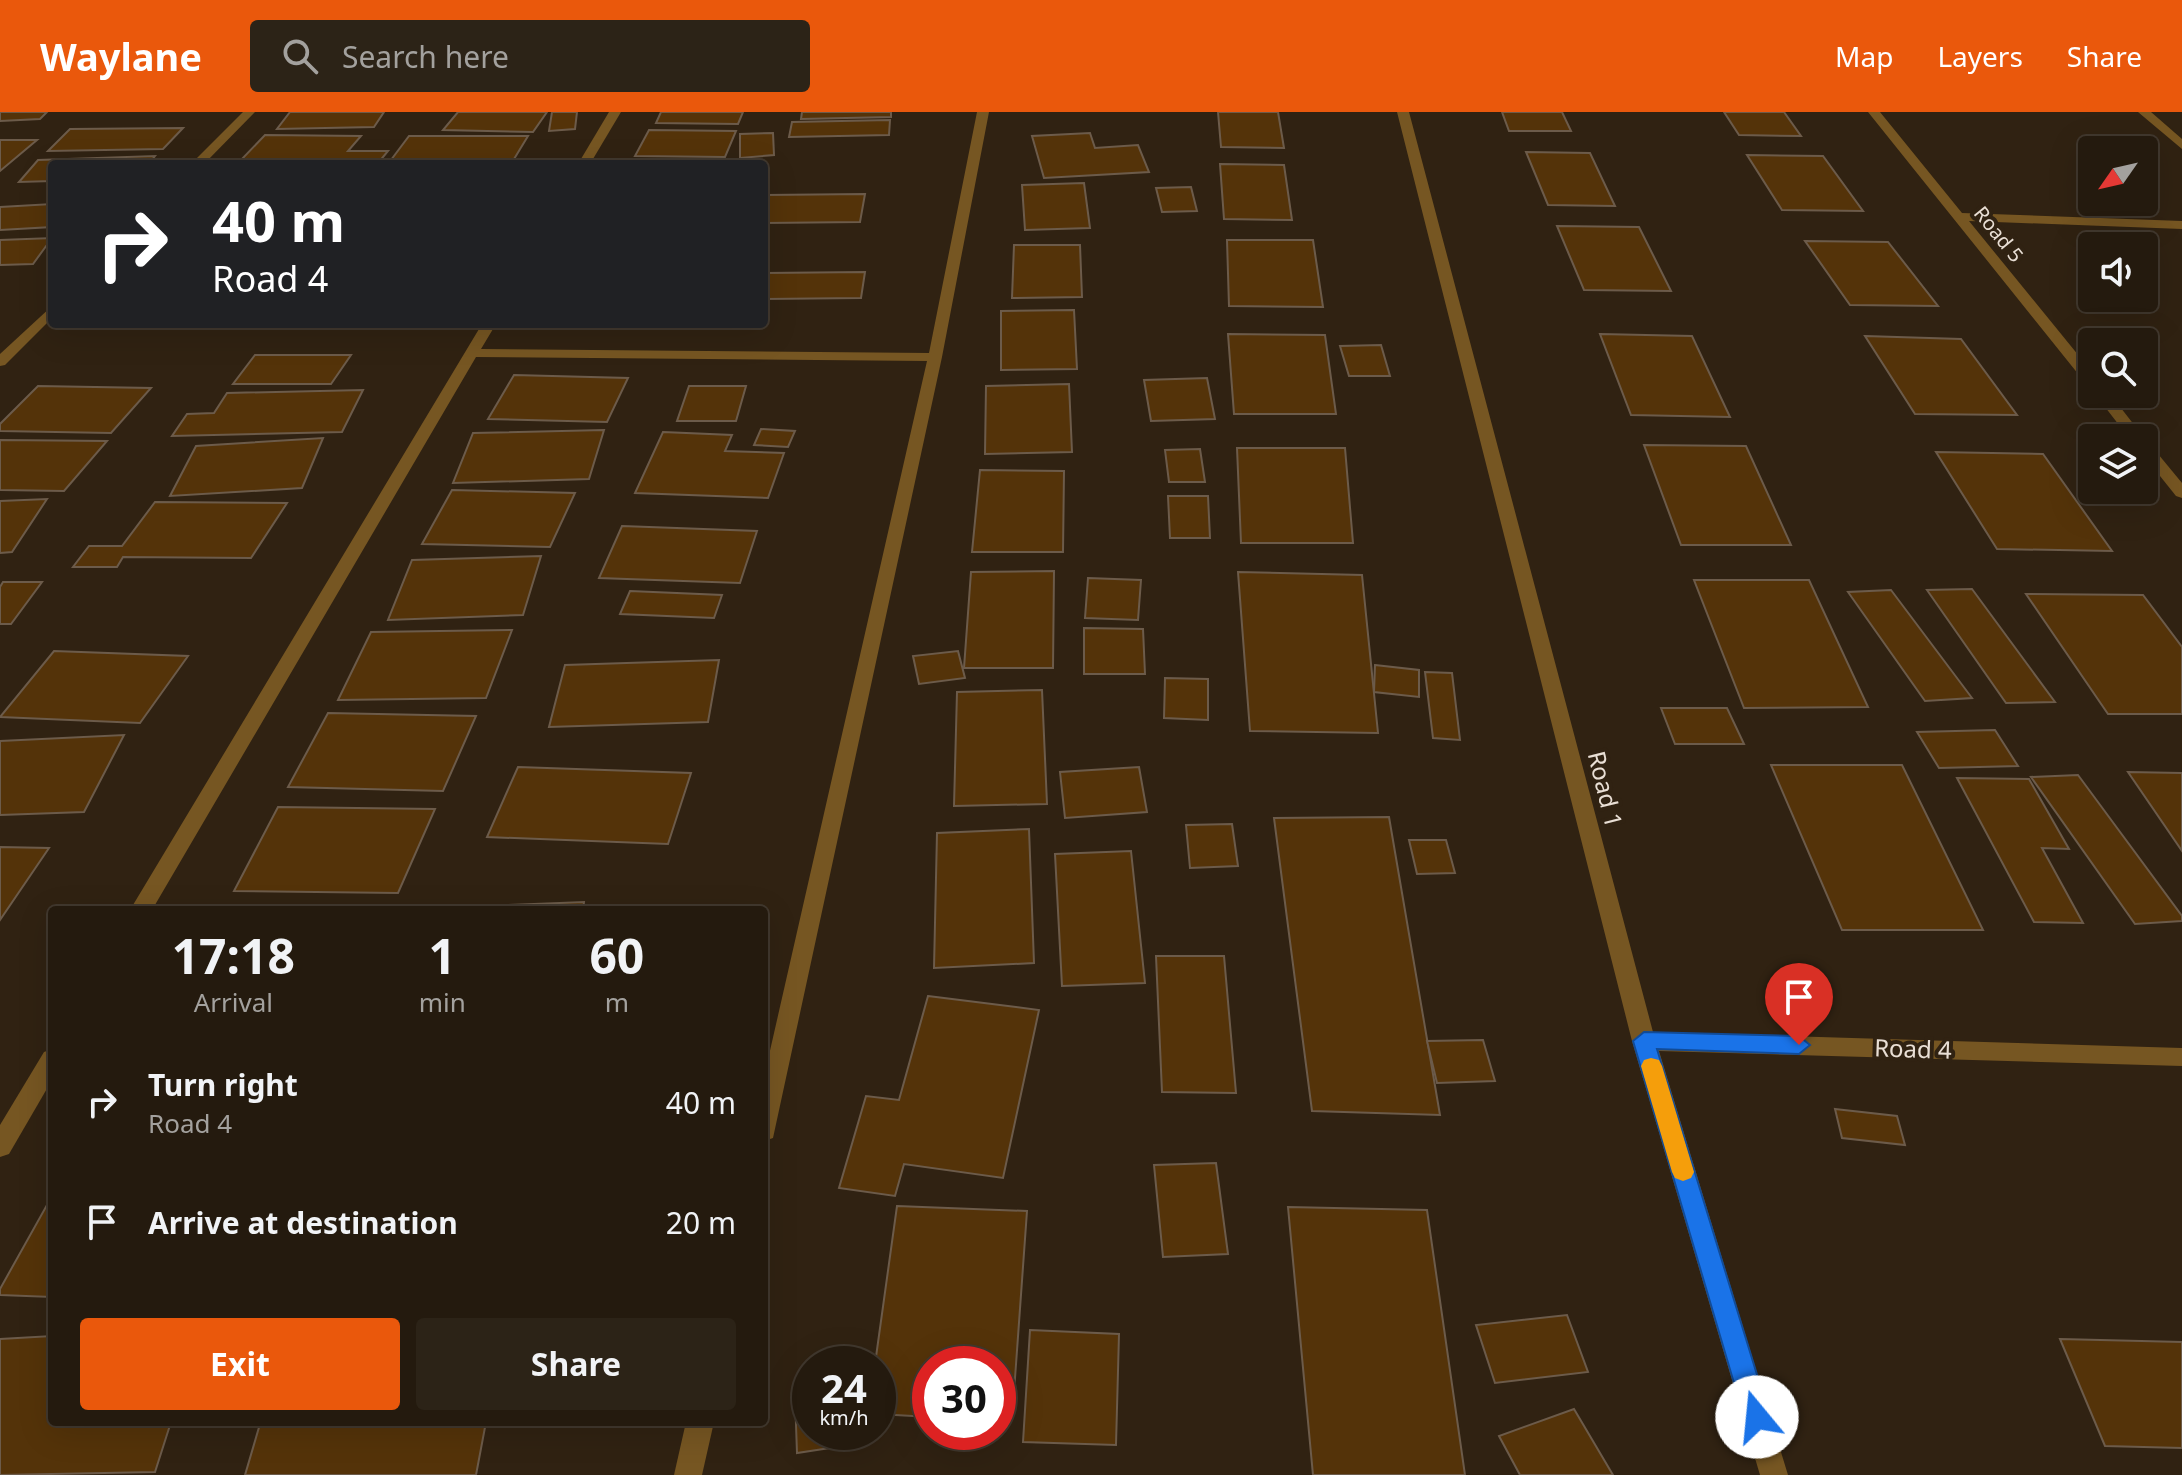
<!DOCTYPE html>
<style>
:root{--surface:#241a0e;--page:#2c2317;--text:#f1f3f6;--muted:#a3a19e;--line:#41382e;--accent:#ea580c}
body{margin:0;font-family:"Noto Sans",sans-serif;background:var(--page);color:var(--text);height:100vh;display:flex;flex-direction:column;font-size:30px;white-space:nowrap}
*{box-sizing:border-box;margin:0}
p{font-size:26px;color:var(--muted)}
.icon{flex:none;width:44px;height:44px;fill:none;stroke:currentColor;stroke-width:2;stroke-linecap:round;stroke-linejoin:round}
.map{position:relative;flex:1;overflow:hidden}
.details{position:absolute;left:48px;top:794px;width:720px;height:520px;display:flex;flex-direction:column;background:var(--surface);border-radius:8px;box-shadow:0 8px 32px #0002,0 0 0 2px var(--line)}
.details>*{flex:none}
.guide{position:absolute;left:48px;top:48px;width:720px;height:168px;border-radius:8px;box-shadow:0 8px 32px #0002,0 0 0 2px var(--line);background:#202124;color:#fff;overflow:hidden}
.needle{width:52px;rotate:236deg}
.tools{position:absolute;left:2078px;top:24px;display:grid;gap:16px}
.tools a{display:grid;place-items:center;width:80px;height:80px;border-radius:8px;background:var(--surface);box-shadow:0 8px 32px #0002,0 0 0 2px var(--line);font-size:40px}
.speed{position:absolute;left:792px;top:1234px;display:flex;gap:16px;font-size:40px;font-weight:700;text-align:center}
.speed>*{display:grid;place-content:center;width:104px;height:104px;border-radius:50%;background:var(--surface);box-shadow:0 8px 32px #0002,0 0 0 2px var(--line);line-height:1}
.speed small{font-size:20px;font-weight:400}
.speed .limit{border:12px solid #d22;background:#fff;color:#111}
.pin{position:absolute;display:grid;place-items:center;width:68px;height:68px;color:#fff;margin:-82px -34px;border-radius:50% 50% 50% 0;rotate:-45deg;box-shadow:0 0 8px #0007}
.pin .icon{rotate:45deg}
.me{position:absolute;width:88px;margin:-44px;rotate:343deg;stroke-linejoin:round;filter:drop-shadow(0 0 6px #0008)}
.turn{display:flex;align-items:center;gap:28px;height:168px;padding:0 32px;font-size:36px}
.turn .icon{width:104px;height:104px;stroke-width:2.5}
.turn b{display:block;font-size:56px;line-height:68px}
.eta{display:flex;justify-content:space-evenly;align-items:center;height:136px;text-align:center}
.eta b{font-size:48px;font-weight:700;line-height:56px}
.cta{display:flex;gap:16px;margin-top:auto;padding:16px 32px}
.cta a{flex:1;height:92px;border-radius:8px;background:var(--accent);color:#fff;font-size:32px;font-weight:700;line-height:92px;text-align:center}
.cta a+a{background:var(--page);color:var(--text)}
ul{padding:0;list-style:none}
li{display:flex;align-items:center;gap:24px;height:120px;padding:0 32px}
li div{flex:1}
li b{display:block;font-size:30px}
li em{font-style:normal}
header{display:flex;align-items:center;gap:48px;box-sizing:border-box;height:112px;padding:0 40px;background:var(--accent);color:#fff}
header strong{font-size:38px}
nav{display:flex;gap:44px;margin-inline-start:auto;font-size:28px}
.search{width:560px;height:72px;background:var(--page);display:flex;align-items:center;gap:20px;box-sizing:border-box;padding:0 28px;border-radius:8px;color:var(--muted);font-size:30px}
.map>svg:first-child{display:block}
.building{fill:#543309;stroke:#6c5b4a;stroke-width:2}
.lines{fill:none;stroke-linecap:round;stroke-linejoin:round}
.service{fill:#765622;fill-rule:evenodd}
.minor{fill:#765622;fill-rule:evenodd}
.route{fill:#1a73e8;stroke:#114b97;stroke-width:2}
.slow{fill:#f59e0b}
.labels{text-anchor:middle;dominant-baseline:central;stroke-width:8;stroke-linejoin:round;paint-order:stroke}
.far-street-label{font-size:20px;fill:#e9dfd5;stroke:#302212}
.street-label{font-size:24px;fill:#e9dfd5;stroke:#302212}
</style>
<header>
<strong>Waylane</strong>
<div class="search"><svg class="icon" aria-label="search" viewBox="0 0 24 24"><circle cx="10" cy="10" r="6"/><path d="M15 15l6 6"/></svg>Search here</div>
<nav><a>Map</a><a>Layers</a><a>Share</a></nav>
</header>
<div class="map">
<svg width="2182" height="1363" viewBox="0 0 2182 1363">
<rect width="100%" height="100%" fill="#302212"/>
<!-- building -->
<g class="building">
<polygon points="0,0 47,0 40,7 0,9"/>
<polygon points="290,0 384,0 374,15 277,17"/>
<polygon points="458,0 547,0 533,20 443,18"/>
<polygon points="552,0 577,0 575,17 549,19"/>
<polygon points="661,0 743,0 738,12 656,11"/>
<polygon points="802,0 891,0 891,5 801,7"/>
<polygon points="1218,0 1278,0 1284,36 1221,35"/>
<polygon points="1502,0 1562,0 1571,19 1509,19"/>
<polygon points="1724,0 1784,0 1801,24 1739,23"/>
<polygon points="890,8 889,23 789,25 792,10"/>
<polygon points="183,16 163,37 48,39 70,17"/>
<polygon points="649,18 736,19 725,45 635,44"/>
<polygon points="773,21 774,43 740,46 740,22"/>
<polygon points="1090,21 1095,36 1138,33 1149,60 1044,66 1032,24"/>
<polygon points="265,23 361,24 348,39 388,39 379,50 240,49"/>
<polygon points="409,24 528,24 511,52 388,52"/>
<polygon points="0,28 37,28 0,59"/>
<polygon points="1526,40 1590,41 1615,94 1548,93"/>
<polygon points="1747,43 1823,44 1863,99 1782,98"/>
<polygon points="155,44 149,52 52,52 52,69 19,70 38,48"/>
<polygon points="1220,52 1284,53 1292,108 1224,107"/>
<polygon points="1084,71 1090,116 1025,118 1022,73"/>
<polygon points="1191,75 1197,99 1162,100 1156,76"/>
<polygon points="865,82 860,110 764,111 765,83"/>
<polygon points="52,92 52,115 0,118 0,95"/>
<polygon points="1557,114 1639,115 1671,179 1584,178"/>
<polygon points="52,126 33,152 0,153 0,128"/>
<polygon points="1227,128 1313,128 1323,195 1229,194"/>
<polygon points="1805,129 1888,130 1938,194 1850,193"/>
<polygon points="1014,133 1080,133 1082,185 1012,186"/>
<polygon points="865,160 861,186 764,187 764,161"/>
<polygon points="1074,198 1077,257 1001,258 1001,199"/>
<polygon points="411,212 445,212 443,216 408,217"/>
<polygon points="1228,222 1325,223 1336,302 1234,302"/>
<polygon points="1600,222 1692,224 1730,305 1631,303"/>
<polygon points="1865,224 1961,227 2017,303 1915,302"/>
<polygon points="1381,233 1390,264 1349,264 1340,234"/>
<polygon points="255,243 351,243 331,272 233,272"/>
<polygon points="514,263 628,266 607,310 488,307"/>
<polygon points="1207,266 1215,307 1151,309 1144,268"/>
<polygon points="1069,272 1072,340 985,342 986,274"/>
<polygon points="38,274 151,276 111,321 0,319 0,312"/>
<polygon points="689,274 746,274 736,309 677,309"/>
<polygon points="363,278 342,320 172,324 187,302 214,301 227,281"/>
<polygon points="761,317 795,319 788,335 754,333"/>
<polygon points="604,318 589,367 453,371 473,321"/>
<polygon points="663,320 732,323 725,339 784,341 768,386 635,381"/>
<polygon points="323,326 302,376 170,384 196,334"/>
<polygon points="0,328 107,329 64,379 0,378"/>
<polygon points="1644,333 1746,334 1791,433 1681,433"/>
<polygon points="1237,336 1345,336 1353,431 1241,431"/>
<polygon points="1200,337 1205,370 1169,370 1165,338"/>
<polygon points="1936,340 2043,342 2112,439 1997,437"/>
<polygon points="980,358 1064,359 1063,440 972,440"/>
<polygon points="452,378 575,381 550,435 422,432"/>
<polygon points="1168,384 1208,384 1210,426 1170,426"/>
<polygon points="47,387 12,440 0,441 0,389"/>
<polygon points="155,390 287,391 251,446 123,445 117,455 73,455 89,434 122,434"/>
<polygon points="622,414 757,419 740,471 599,466"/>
<polygon points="541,444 523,503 388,508 412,448"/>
<polygon points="1054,459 1053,556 964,556 971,460"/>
<polygon points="1238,460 1362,463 1378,621 1250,619"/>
<polygon points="1088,466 1141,468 1138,508 1085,506"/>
<polygon points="1694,468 1809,468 1868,595 1744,596"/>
<polygon points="3,470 42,470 11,512 0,512 0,475"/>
<polygon points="1972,477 2055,590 2006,591 1927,478"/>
<polygon points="1891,478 1972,586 1925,589 1848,480"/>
<polygon points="630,479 722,483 714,506 620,502"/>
<polygon points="2026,482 2143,483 2182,535 2182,602 2108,602"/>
<polygon points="1084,516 1143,517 1145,562 1084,562"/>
<polygon points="512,518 486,586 338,588 371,520"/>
<polygon points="54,539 188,544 140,611 0,605"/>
<polygon points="958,539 965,566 919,572 913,544"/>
<polygon points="719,548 708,610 549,615 565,553"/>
<polygon points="1375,553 1419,558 1419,585 1374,580"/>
<polygon points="1425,560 1452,561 1460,628 1433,626"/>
<polygon points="1165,566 1208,567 1208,608 1164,606"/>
<polygon points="1042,578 1047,692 954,694 957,580"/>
<polygon points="1661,596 1727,596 1744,632 1675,632"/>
<polygon points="328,601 476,604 443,679 288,675"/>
<polygon points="1995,618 2018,654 1939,656 1917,620"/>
<polygon points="124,623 84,700 0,703 0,629"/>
<polygon points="1771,653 1902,653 1983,818 1842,818"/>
<polygon points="518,655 691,661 668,732 487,725"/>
<polygon points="1139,655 1147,700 1065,706 1060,660"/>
<polygon points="2128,660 2182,661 2182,739"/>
<polygon points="2078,663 2182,804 2182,809 2135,812 2031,665"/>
<polygon points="1957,666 2029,667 2069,737 2042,736 2083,811 2034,810"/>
<polygon points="278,695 435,697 398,781 234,779"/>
<polygon points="1389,705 1440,1003 1312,999 1274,706"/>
<polygon points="1232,712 1238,754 1190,756 1186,713"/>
<polygon points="1029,717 1034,851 934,856 937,721"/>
<polygon points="1409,728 1446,728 1455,761 1417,762"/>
<polygon points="0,735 49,736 0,808"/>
<polygon points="1131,739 1145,871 1062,874 1055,742"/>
<polygon points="584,790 583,798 461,798 462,795"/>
<polygon points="1156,844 1224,844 1236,981 1162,980"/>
<polygon points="928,884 1039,898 1003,1066 904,1052 895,1084 839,1076 866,984 899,988"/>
<polygon points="1483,928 1495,969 1437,971 1427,929"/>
<polygon points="1835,997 1897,1004 1905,1033 1842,1026"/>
<polygon points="1216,1051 1228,1142 1163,1145 1154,1053"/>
<polygon points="52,1084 52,1185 0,1183 0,1177"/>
<polygon points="897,1094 1027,1099 1012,1308 998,1307 998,1252 930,1252 930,1305 878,1302 878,1252 875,1252"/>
<polygon points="1288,1095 1427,1098 1465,1363 1313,1363"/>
<polygon points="1567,1203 1588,1260 1495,1271 1476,1213"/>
<polygon points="1030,1218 1119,1222 1116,1333 1023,1330"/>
<polygon points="52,1224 52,1310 171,1310 155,1360 0,1363 0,1227"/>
<polygon points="2060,1227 2182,1230 2182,1336 2105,1334"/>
<polygon points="810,1281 810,1320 862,1320 863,1331 797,1341 795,1284"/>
<polygon points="1574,1297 1613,1363 1520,1363 1499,1324"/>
<polygon points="296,1310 486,1310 476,1363 245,1363 260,1312"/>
</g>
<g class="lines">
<!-- service -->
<g class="service">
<polygon points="243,0 255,0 204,52 191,52"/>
<polygon points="609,0 621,0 590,52 578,52"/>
<polygon points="977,0 989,0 942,245 773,1026 764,1029 764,965 927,249 476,245 152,798 130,798 482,212 496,212 481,237 929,241"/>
<polygon points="52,194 52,206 5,253 0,254 0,242"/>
<polygon points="52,937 52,968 9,1042 0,1045 0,1013 44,940"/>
<polygon points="686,1310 714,1310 702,1363 674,1363"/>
</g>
<!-- minor -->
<g class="minor">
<polygon points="1397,0 1409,0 1653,920 2182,936 2182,954 1659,939 1788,1363 1760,1363 1632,929"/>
<polygon points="1868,0 1880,0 1962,101 2182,109 2182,117 1969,109 2092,260 2092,274 2087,273"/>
<polygon points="2138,0 2151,0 2182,27 2182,37"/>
<polygon points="2095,282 2110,282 2142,323 2145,326 2144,327 2129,326"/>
<polygon points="2144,329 2149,331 2182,371 2182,386 2176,384 2144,344"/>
</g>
</g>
<!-- route -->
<polygon class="route" points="1644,920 1799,924 1810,933 1799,942 1657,937 1770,1305 1766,1314 1757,1317 1748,1314 1744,1305 1633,929"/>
<!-- slow -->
<polygon class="slow" points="1651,946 1659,948 1662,954 1694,1060 1691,1066 1683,1069 1675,1066 1672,1060 1641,954 1644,948"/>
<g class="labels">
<!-- far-street labels -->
<g class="far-street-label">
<text transform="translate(1999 122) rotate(51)">Road 5</text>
</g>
<!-- street labels -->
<g class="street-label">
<text transform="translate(1606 677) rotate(76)">Road 1</text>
<text transform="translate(1913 936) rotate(2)">Road 4</text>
</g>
</g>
</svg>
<div class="tools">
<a><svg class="needle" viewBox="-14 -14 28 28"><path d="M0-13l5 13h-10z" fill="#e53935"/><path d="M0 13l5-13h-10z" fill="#a3a19e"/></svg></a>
<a><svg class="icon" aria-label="sound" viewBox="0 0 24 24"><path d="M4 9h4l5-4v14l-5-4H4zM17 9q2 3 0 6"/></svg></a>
<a><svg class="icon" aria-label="search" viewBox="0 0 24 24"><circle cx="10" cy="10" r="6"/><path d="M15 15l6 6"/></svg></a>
<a><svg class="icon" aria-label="layers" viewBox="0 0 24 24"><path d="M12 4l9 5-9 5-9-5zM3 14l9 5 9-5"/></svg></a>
</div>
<div class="speed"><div>24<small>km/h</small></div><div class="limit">30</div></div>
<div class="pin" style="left:1799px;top:933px;background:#d93025"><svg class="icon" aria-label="arrive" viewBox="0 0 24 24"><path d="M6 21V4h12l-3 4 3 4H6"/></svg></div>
<svg class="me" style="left:1757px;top:1305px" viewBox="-20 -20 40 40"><circle r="19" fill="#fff"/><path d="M0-13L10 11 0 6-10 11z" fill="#1a73e8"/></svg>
<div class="guide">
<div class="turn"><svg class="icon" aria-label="right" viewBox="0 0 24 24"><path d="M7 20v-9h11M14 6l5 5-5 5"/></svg><div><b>40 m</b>Road 4</div></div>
</div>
<section class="details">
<div class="eta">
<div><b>17:18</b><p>Arrival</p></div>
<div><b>1</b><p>min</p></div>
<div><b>60</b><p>m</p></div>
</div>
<ul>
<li><svg class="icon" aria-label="right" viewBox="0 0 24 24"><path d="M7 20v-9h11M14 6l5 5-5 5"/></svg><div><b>Turn right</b><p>Road 4</p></div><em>40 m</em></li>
<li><svg class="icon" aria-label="arrive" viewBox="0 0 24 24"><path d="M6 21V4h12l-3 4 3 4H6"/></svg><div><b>Arrive at destination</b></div><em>20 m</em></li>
</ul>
<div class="cta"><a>Exit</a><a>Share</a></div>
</section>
</div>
